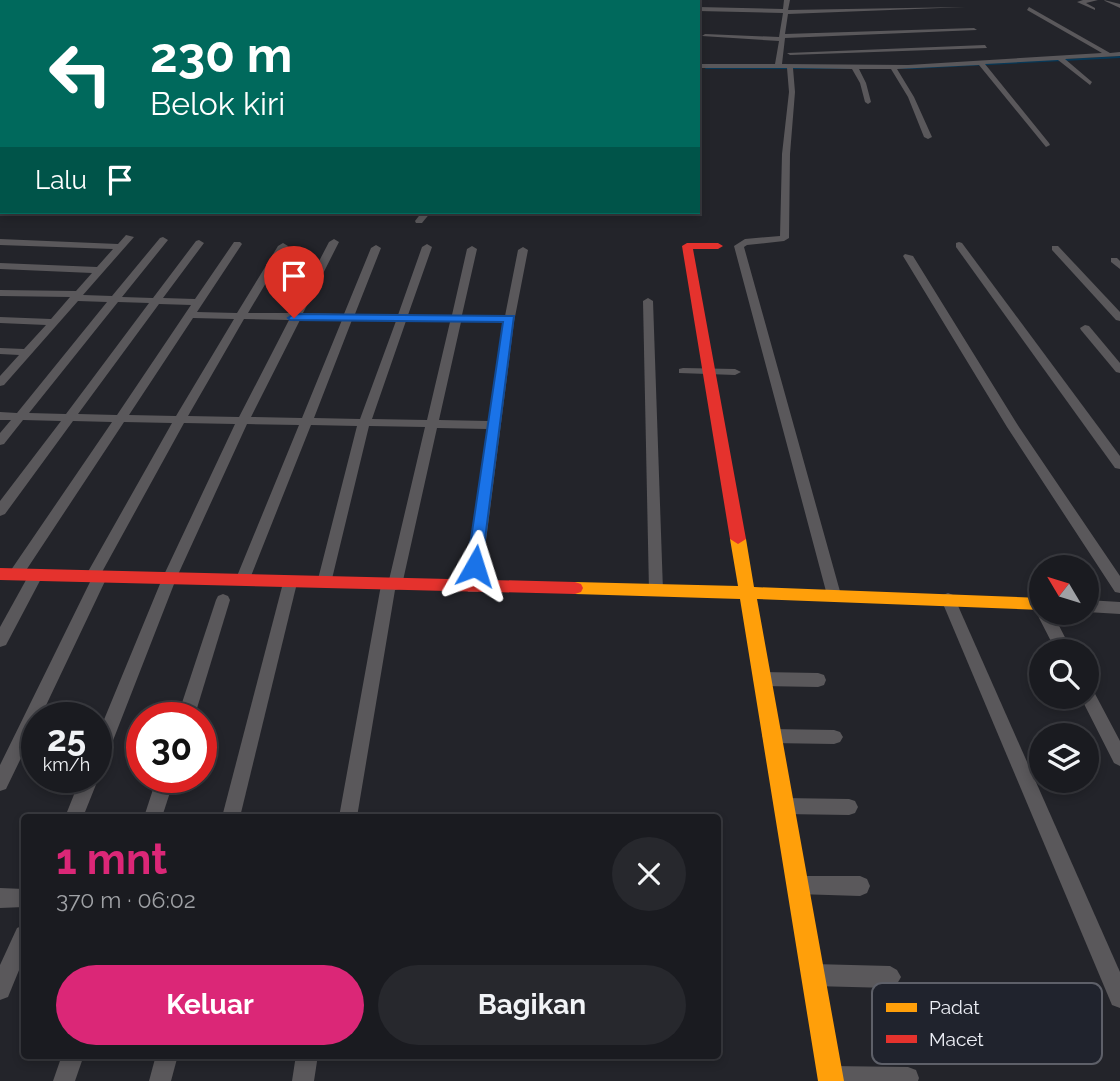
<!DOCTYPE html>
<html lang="id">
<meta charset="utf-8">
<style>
:root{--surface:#1a1b20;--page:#27282d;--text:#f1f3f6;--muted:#9fa1a5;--line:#38393e;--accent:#db2777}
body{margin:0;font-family:Raleway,sans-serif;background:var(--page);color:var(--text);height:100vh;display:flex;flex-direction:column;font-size:26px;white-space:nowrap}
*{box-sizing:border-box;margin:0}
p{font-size:23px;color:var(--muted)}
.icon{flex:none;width:38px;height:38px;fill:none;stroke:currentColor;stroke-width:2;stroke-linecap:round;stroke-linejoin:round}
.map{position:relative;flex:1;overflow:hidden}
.drawer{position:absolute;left:21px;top:814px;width:700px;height:245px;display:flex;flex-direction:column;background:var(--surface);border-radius:7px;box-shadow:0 4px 10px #0003,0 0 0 2px var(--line)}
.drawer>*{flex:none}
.hud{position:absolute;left:0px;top:0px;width:700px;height:214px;box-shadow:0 4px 10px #0003,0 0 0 2px var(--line);background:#00695c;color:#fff;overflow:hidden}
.needle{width:46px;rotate:308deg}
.buttons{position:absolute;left:1029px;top:555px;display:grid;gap:14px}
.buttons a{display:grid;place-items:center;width:70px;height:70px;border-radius:50%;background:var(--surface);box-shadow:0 4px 10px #0003,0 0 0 2px var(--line);font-size:35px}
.speed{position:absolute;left:21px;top:702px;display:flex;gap:14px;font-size:35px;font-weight:700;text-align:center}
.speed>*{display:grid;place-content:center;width:91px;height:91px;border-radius:50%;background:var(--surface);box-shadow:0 4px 10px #0003,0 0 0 2px var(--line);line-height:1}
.speed small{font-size:18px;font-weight:400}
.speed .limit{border:10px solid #d22;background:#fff;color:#111}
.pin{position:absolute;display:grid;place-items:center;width:60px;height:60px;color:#fff;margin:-72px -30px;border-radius:50% 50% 50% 0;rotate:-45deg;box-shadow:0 0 7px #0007}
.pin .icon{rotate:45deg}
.me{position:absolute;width:77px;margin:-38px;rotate:6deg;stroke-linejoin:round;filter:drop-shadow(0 0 5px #0008)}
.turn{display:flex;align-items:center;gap:24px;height:147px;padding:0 35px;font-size:32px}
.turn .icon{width:91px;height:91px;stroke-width:2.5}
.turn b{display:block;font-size:49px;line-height:60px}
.then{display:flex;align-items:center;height:66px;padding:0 35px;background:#0003;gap:14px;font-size:26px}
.round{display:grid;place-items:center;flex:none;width:74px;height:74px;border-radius:37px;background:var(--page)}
.head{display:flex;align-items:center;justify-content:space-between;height:119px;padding:0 35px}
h1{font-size:42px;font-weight:700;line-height:52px;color:var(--accent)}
.primary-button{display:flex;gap:14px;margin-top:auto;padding:14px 35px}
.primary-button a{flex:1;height:80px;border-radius:42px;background:var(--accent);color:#fff;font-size:28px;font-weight:700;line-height:80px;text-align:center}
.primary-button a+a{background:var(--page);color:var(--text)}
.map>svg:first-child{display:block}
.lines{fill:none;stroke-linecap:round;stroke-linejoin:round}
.stream{stroke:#073857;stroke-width:2}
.street{fill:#5a585b;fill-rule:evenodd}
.slow{fill:#ff9f0a;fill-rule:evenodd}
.jam{fill:#e5322d;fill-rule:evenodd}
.route{fill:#1a73e8;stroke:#114b97;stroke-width:2}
.key{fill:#20232d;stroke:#5e6069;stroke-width:2}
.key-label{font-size:19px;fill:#edeff6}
</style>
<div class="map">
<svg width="1120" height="1081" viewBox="0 0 1120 1081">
<rect width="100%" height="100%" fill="#23242a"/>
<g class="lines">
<!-- stream -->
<polyline class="stream" points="706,68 913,68 1120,57"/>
<!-- street -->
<g class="street">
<polygon points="0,0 15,2 0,3"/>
<polygon points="64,0 73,0 61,2"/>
<polygon points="325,0 331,0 324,2"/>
<polygon points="421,0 427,0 420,2"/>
<polygon points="434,0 440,0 433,2"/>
<polygon points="498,0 506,0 498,2"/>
<rect x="529" y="0" width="6" height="2"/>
<polygon points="784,0 790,0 788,10 966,7 788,14 785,34 974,28 977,30 785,38 782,64 908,65 1102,53 1027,10 1029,7 1110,53 1120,52 1120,56 1065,59 1092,82 1090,85 1058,60 985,64 1049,143 1050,145 1046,147 979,65 897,69 914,97 932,137 928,139 924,137 908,97 891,69 859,69 866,83 871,102 868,104 865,102 860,83 852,69 793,68 795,92 790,154 789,238 784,241 747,245 744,247 841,595 839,599 829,599 827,595 734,246 745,239 780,236 782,154 789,92 787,68 698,68 698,64 775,64 779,41 702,36 705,34 779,37 783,13 698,11 698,7 783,9"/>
<polygon points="1083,0 1098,0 1086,3 1095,8 1095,10 1077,2"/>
<polygon points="1104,0 1120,4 1120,8 1105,1"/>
<rect x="0" y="19" width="2" height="4"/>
<polygon points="985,45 987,48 790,55 787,53"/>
<polygon points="2,72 2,77 0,77 0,73"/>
<polygon points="2,83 2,88 0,88 0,84"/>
<polygon points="0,102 2,102 0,107"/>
<polygon points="0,153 2,153 0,158"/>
<polygon points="422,212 431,212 422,223 416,223 415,221"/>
<path d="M 126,235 L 134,237 L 83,295 L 112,296 L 160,238 L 163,237 L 168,240 L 122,297 L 153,298 L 196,241 L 199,240 L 204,243 L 163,298 L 195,299 L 234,242 L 240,242 L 242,244 L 197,312 L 237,313 L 278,246 L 283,243 L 288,246 L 248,313 L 292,313 L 329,242 L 334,239 L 339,242 L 303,313 L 344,314 L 371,248 L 376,245 L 381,248 L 355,314 L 398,315 L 422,247 L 427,244 L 432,247 L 408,315 L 452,315 L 467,249 L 472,246 L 477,249 L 462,315 L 505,316 L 518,250 L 523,247 L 528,250 L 514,322 L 480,588 L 478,592 L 468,592 L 466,588 L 487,429 L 437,428 L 402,585 L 400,589 L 395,590 L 357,817 L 339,817 L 381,585 L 383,581 L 389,580 L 425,427 L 369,426 L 331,583 L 329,587 L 319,587 L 317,583 L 357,426 L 311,425 L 249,581 L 247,585 L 237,585 L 235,581 L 299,425 L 247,424 L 176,579 L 105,761 L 102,766 L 96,769 L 96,739 L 162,579 L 235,424 L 184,423 L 102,572 L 107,577 L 40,718 L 37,718 L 37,725 L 6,789 L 0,791 L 0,765 L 90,582 L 85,577 L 172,423 L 124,422 L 21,578 L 11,578 L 9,574 L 11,570 L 112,422 L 73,421 L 5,514 L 0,516 L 0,501 L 61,421 L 23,420 L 4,444 L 0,445 L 0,433 L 11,420 L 0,420 L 0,412 L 17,413 L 107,302 L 78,301 L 4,385 L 0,386 L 0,376 L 19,355 L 0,354 L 0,348 L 24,349 L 46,325 L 0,323 L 0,317 L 51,319 L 70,297 L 0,296 L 0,290 L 76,291 L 92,273 L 0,269 L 0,263 L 97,267 L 113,249 L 0,245 L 0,239 L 118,244 ZM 118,302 L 149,303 L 66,414 L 29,413 ZM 159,304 L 191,305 L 117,415 L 78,414 ZM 193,318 L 234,319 L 176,416 L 129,415 ZM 244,319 L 289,320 L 239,417 L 188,416 ZM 300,320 L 342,320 L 302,418 L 251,417 ZM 352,320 L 396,321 L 360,419 L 314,418 ZM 406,321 L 450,322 L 427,420 L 372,419 ZM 461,322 L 504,322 L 489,421 L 439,420 Z"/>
<polygon points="959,242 962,243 1120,456 1120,469 1115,468 956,247 956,243"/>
<polygon points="1052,246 1058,246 1120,312 1120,321 1116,320 1052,250"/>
<polygon points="905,254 913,256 1019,427 1120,576 1120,593 1115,592 1007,427 903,256"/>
<polygon points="1111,258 1117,258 1120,261 1120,269 1111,262"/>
<polygon points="648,298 653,301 663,591 661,595 651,595 649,591 643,301"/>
<polygon points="1085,325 1089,326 1120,363 1120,373 1116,372 1081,330 1080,328"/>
<polygon points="683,368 735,369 741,372 735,375 679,373 679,369"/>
<polygon points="36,570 41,571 43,575 6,645 0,647 0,627 31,571"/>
<polygon points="290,578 295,579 297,583 240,817 222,817 283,583 285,579"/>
<polygon points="948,593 953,595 955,599 1120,972 1120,1008 1112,1005 941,599 943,595"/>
<polygon points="223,594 228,596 230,600 194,718 177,718 216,600 218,596"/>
<polygon points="1087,600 1120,602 1120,614 1087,612"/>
<polygon points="1041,607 1041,612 1052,612 1072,651 1056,651 1036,612"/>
<polygon points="761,672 818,673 824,675 826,680 824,685 818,687 761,686 755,684 753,679 755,674"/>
<polygon points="1087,688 1093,690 1120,741 1120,766 1114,763 1080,696 1087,696"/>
<polygon points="771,729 834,730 840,732 843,737 840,742 834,744 771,743 765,741 762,736 765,731"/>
<polygon points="96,771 99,777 83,817 65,817 81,777 96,777"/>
<polygon points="157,777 175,777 162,817 144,817"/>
<polygon points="783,798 849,799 855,801 858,807 855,813 849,815 783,814 777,812 774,806 777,800"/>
<polygon points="797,876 860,876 867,879 870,886 867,893 860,896 797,894 790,892 787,885 790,878"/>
<polygon points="0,888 24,889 24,907 0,908"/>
<polygon points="24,925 24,958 8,997 0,1000 0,965 17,928"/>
<polygon points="813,964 890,966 897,970 901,977 897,984 890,988 813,986 806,982 802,975 806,968"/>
<polygon points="62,1055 84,1055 75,1081 53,1081"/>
<polygon points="156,1055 178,1055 171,1081 149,1081"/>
<polygon points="296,1055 318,1055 314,1081 292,1081"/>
<polygon points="830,1066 908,1067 916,1070 919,1078 918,1081 820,1081 819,1077 822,1069"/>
</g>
<!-- slow -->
<polygon class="slow" points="738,534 746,539 754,587 1041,598 1041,610 757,599 844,1081 818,1081 740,599 575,594 569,592 567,588 569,584 575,582 738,586 730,539"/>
<!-- jam -->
<g class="jam">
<polygon points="687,243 718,243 723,246 718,249 693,249 746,539 738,544 730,539 682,246"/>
<polygon points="0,568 575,582 581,584 583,588 581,592 575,594 0,580"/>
</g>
</g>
<!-- route -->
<polygon class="route" points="294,314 514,316 481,570 475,572 467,566 503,322 290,320 288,318"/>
<!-- legend -->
<rect x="872" y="983" width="230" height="81" rx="10" class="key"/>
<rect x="886" y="1003" width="31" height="9" fill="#ff9f0a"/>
<rect x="886" y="1035" width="31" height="8" fill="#e5322d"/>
<g class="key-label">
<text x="929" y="1014">Padat</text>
<text x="929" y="1046">Macet</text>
</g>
</svg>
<div class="buttons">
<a><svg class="needle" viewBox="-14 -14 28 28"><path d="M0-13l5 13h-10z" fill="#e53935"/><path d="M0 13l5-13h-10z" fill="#9fa1a5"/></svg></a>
<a><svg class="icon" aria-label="search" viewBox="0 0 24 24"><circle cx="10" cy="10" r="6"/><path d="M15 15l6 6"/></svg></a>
<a><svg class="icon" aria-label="layers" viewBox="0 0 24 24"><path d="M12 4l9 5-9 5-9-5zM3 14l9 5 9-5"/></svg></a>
</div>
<div class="speed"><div>25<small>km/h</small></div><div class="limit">30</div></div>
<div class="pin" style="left:294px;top:318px;background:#d93025"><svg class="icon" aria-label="arrive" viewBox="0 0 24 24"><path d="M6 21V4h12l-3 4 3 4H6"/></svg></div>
<svg class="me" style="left:475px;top:566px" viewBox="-20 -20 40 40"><path d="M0-17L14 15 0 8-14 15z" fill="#1a73e8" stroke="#fff" stroke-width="4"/></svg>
<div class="hud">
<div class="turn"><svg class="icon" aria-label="left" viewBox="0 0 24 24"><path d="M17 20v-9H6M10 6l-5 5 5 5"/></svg><div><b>230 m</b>Belok kiri</div></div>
<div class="then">Lalu<svg class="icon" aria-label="arrive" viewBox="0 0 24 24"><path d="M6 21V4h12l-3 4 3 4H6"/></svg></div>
</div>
<section class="drawer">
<div class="head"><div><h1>1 mnt</h1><p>370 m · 06:02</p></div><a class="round"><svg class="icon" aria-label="close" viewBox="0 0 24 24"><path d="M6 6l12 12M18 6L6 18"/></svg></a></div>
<div class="primary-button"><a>Keluar</a><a>Bagikan</a></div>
</section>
</div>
